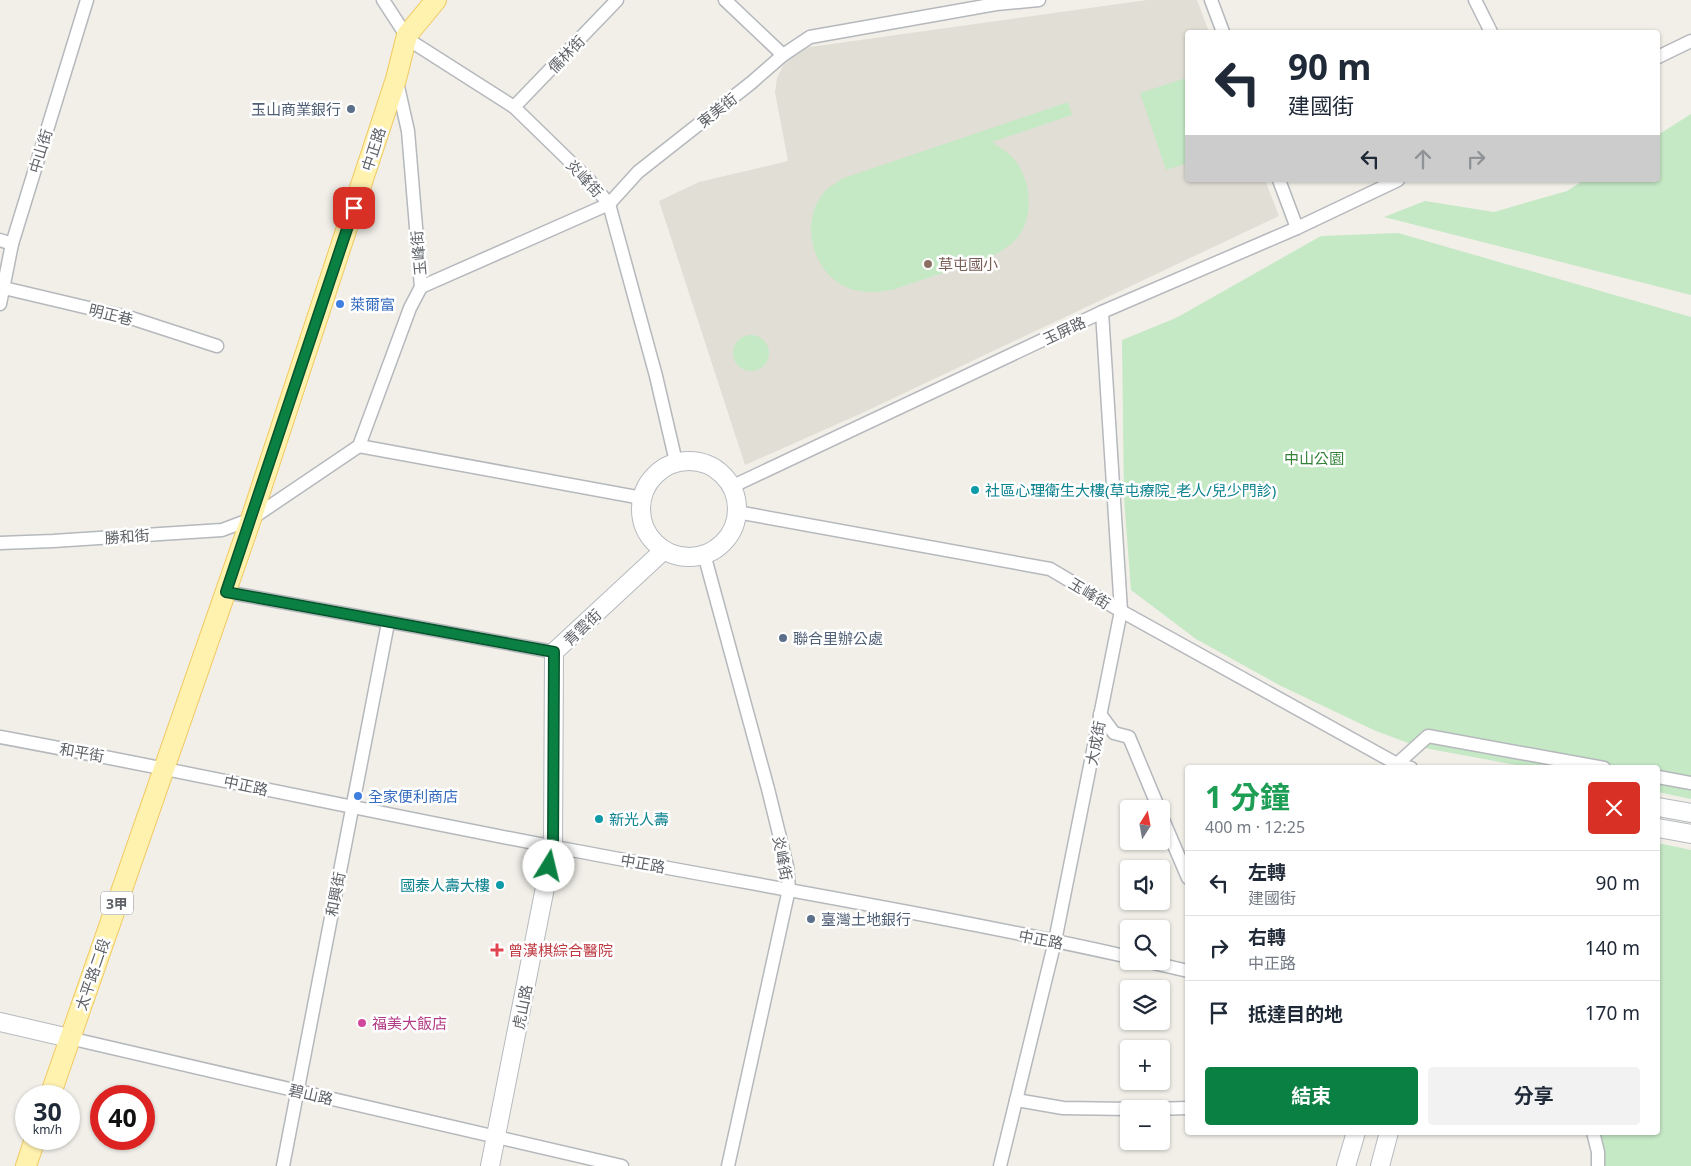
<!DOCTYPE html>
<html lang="zh-TW">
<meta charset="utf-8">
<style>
:root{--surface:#fff;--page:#f2f2f3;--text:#1f2937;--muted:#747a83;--line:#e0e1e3;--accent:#0b8043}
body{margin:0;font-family:"Noto Sans","Noto Sans TC",sans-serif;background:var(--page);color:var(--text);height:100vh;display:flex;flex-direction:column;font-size:19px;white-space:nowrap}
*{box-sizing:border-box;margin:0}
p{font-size:16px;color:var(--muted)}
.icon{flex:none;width:28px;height:28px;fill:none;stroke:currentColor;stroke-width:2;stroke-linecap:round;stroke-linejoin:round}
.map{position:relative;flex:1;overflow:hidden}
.panel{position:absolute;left:1185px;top:765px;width:475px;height:370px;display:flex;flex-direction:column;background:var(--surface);border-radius:5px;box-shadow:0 1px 4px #0004}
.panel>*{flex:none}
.guide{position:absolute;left:1185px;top:30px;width:475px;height:152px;border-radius:5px;box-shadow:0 1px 4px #0004;background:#fff;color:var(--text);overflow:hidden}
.needle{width:32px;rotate:11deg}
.tools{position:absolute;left:1120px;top:800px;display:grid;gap:10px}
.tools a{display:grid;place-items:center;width:50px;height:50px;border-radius:5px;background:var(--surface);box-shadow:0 1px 4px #0004;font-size:25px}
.speed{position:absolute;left:15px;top:1085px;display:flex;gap:10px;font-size:25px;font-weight:700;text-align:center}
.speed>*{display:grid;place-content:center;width:65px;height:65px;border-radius:50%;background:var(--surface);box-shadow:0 1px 4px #0004;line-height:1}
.speed small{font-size:12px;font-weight:400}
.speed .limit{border:8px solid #d22;background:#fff;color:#111}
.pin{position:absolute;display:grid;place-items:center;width:42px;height:42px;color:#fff;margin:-21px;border-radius:10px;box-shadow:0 2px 8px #0006}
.me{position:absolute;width:55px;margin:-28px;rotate:9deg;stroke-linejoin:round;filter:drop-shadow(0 0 4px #0008)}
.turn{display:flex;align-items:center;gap:18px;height:105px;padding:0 20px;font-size:22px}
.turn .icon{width:65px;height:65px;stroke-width:2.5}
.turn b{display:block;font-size:35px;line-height:42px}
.lanes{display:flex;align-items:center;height:48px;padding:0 20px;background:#0003;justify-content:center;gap:25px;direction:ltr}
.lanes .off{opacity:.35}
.round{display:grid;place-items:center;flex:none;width:52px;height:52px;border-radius:5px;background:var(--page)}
.summary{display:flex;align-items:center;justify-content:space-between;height:85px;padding:0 20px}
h1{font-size:30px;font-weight:700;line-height:38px;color:#1e9e55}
.cta{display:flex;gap:10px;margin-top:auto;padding:10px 20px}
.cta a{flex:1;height:58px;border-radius:5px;background:var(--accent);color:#fff;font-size:20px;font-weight:700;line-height:58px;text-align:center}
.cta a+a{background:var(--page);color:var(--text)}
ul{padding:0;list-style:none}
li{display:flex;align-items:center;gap:15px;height:65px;padding:0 20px;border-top:1px solid var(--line)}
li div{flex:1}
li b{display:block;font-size:19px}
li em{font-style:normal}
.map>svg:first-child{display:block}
.education{fill:#e1ded6}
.green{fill:#c5e8c5}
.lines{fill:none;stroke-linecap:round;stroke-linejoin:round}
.street-casing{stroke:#b5b8bc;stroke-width:15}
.secondary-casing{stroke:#b6babf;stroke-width:20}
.primary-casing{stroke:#f2c960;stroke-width:22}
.street{stroke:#fff;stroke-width:12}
.secondary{stroke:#fff;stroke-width:18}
.primary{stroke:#fff2af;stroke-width:20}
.route-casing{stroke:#07532c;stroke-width:12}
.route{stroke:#0b8043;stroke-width:9}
.service-dot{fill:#5c6f8a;stroke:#fff;stroke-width:2}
.education-dot{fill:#8d6e63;stroke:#fff;stroke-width:2}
.shop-dot{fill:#3f7fe0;stroke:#fff;stroke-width:2}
.culture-dot{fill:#0f9aa8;stroke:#fff;stroke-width:2}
.health-dot{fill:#e0444e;stroke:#fff;stroke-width:2}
.hotel-dot{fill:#d1479c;stroke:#fff;stroke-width:2}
.labels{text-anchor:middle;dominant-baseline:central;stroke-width:5;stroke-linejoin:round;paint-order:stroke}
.shield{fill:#fff;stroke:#8f9295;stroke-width:1}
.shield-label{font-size:14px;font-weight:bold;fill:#5f6368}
.street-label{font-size:15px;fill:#5f6368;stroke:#fff}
.service-label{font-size:15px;fill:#4e5e75;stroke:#fff;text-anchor:start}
.education-label{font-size:15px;fill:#785e54;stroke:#fff;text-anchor:start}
.shop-label{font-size:15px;fill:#366cbe;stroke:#fff;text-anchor:start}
.park-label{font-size:15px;fill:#348238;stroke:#fff}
.culture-label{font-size:15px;fill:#0d838f;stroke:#fff;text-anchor:start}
.health-label{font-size:15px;fill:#be3a42;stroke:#fff;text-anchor:start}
.hotel-label{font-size:15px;fill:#b23c85;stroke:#fff;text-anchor:start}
</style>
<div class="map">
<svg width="1691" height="1166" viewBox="0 0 1691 1166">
<rect width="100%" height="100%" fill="#f1efe8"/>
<!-- education -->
<polygon class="education" points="1147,0 1197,0 1209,32 1188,32 1188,180 1265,180 1279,216 860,414 745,465 659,201 699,182 788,161 775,92 777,78 783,66 795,54 810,47"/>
<!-- green -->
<g class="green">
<polygon points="1186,78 1187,163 1166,170 1140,93"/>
<path d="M 1068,102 L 1072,115 L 992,142 C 999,147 1007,151 1013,158 C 1031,178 1035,215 1018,237 C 1011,246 1000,252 990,257 L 892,290 C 875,293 856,294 840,284 C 810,265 800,218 826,190 C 830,186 837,183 841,179 Z"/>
<polygon points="1691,114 1691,295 1384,217 1425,201 1494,212 1567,191 1584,180 1658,180 1658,135"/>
<polygon points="1398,233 1691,317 1691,799 1658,792 1658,768 1527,767 1419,747 1376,731 1279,685 1196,639 1131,590 1124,498 1122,340 1176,318 1321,236"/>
<circle cx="751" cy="353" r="18"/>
<polygon points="1658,843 1691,850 1691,1166 1594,1166 1588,1133 1658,1132"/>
</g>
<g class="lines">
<defs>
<g id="street">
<polyline points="383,0 409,40 514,107 589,180 609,204 656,376 676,462"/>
<polyline points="725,0 783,55"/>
<polyline points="1211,0 1223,32"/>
<polyline points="1475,0 1491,32"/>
<polyline points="1658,57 1691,41"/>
<polyline points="514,107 617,0"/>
<polyline points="1279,180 1297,228"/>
<polyline points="0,240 12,244"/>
<polyline points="421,287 609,204 638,172 751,83 783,55 810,37 996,4 1039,0"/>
<polyline points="4,288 131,318 217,346"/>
<polyline points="0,304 12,244 87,0"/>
<polyline points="359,446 410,308 421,287 408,131 397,82"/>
<polyline points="731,487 1102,312 1297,228 1398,180"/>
<polyline points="737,512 1050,569 1121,611 1397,764 1411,768"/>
<polyline points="0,543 53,541 222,530 251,519 359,446 642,498"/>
<polyline points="704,554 768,789 787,866 789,889 728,1166"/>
<polyline points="226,592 554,652"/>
<polyline points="1100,714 1114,733 1129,737 1159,809"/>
<path d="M 0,737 C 184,771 366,811 550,846 C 743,883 937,914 1129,957"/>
<polyline points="1397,764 1428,736 1604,768"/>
<polyline points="1658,777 1691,783"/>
<polyline points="1161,815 1188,878"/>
<polyline points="1145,961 1188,971"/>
<polyline points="69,1038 622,1166"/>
<polyline points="1016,1100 1063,1108 1129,1109"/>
<polyline points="1152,1109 1188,1108"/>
<polyline points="1593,1132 1598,1152 1598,1166"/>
<polyline points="283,1166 388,623"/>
<polyline points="1000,1166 1055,941 1121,611 1102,312"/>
</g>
<g id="secondary">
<circle cx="689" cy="509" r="48"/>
<polyline points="1658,807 1691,813"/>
<polyline points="1658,828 1691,834"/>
<polyline points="0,1022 69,1038"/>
<polyline points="490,1166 553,847 554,652 664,550"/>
<polyline points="1346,1166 1356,1132"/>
<polyline points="1380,1166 1389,1132"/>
</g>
<g id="primary">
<polyline points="50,1096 251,519 396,79 407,35 436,0"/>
<polyline points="26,1166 35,1139"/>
</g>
</defs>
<!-- street casing -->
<use href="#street" class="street-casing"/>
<!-- secondary casing -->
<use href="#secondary" class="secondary-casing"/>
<!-- primary casing -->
<use href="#primary" class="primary-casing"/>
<!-- street -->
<use href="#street" class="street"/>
<!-- secondary -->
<use href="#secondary" class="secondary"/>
<!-- primary -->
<use href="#primary" class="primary"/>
</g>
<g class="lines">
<defs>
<polyline id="route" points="354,208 226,592 554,652 553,847 549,866"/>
</defs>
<!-- route casing -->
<use href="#route" class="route-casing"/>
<!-- route -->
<use href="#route" class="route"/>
</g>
<!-- markers -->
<g class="service-dot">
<circle cx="351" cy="109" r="5"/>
<circle cx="783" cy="638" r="5"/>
<circle cx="811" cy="919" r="5"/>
</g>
<circle class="education-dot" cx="928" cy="264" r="5"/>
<g class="shop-dot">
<circle cx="340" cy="304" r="5"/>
<circle cx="358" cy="796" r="5"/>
</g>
<g class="culture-dot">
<circle cx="975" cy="490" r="5"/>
<circle cx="599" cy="819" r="5"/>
<circle cx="500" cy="885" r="5"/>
</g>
<path class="health-dot" d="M494.5 942.5h5v5h5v5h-5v5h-5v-5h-5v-5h5z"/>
<circle class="hotel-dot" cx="362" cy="1023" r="5"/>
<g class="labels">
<!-- shield labels -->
<rect class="shield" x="101" y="891.5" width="32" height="23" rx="4"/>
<g class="shield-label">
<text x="117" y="903">3甲</text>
</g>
<!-- street labels -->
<g class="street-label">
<text transform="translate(566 54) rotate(-46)">儒林街</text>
<text transform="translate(717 110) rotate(-38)">東美街</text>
<text transform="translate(373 149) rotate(-72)">中正路</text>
<text transform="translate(40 151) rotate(-73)">中山街</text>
<text transform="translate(585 178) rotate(47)">炎峰街</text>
<text transform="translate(418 253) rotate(-95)">玉峰街</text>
<text transform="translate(111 314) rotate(14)">明正巷</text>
<text transform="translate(1064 330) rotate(-25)">玉屏路</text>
<text transform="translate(127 536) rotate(-4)">勝和街</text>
<text transform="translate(1090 593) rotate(31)">玉峰街</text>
<text transform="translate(582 627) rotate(-43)">青雲街</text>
<text transform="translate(1095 743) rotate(-79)">大成街</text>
<text transform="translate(82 752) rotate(10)">和平街</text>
<text transform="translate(246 785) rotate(12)">中正路</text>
<text transform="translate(783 858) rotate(79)">炎峰街</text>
<text transform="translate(643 863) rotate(10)">中正路</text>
<text transform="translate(335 894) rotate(-79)">和興街</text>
<text transform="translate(1041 939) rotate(11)">中正路</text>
<text transform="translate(92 974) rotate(-71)">太平路二段</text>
<text transform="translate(522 1007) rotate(-79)">虎山路</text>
<text transform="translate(311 1094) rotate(13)">碧山路</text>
</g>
<!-- service labels -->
<g class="service-label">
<text x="341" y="109" text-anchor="end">玉山商業銀行</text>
<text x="793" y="638">聯合里辦公處</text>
<text x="821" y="919">臺灣土地銀行</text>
</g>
<!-- education labels -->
<g class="education-label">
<text x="938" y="264">草屯國小</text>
</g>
<!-- shop labels -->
<g class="shop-label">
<text x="350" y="304">萊爾富</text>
<text x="368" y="796">全家便利商店</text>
</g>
<!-- park labels -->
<g class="park-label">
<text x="1314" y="458">中山公園</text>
</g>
<!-- culture labels -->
<g class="culture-label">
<text x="985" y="490">社區心理衛生大樓(草屯療院_老人/兒少門診)</text>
<text x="609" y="819">新光人壽</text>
<text x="490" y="885" text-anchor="end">國泰人壽大樓</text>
</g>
<!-- health labels -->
<g class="health-label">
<text x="508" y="950">曾漢棋綜合醫院</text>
</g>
<!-- hotel labels -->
<g class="hotel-label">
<text x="372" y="1023">福美大飯店</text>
</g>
</g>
</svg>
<div class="tools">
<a><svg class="needle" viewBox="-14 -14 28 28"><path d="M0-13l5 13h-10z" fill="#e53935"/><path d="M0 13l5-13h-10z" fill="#747a83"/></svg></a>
<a><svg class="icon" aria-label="sound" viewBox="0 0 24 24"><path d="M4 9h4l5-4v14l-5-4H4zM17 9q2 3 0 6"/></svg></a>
<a><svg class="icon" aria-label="search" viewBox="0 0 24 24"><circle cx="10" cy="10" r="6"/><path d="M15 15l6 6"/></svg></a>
<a><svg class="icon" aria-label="layers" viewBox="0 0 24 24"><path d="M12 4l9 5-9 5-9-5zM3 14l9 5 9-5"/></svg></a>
<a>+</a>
<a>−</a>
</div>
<div class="speed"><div>30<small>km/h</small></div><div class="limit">40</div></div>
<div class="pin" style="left:354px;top:208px;background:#d93025"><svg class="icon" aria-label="arrive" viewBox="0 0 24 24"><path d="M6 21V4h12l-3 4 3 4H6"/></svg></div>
<svg class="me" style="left:549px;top:866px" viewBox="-20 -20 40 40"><circle r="19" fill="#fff"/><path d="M0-13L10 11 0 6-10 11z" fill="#0b8043"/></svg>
<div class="guide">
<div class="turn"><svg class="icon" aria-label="left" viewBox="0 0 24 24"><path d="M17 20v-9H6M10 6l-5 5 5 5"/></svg><div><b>90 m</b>建國街</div></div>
<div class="lanes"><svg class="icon" aria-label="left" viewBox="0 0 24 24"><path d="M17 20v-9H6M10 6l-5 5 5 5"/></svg><svg class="icon off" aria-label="ahead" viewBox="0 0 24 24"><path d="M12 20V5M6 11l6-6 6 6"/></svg><svg class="icon off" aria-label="right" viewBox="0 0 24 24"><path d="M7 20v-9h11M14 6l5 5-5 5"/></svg></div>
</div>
<section class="panel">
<div class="summary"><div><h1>1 分鐘</h1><p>400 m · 12:25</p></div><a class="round" style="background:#d93025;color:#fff"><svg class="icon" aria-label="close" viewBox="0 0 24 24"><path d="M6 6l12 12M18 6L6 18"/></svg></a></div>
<ul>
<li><svg class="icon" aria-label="left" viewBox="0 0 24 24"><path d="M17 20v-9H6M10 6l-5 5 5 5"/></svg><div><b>左轉</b><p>建國街</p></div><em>90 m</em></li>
<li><svg class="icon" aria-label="right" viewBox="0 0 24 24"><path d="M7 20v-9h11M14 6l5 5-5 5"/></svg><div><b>右轉</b><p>中正路</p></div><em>140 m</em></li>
<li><svg class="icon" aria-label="arrive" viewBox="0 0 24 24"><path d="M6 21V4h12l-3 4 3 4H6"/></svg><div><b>抵達目的地</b></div><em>170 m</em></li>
</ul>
<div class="cta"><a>結束</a><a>分享</a></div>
</section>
</div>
